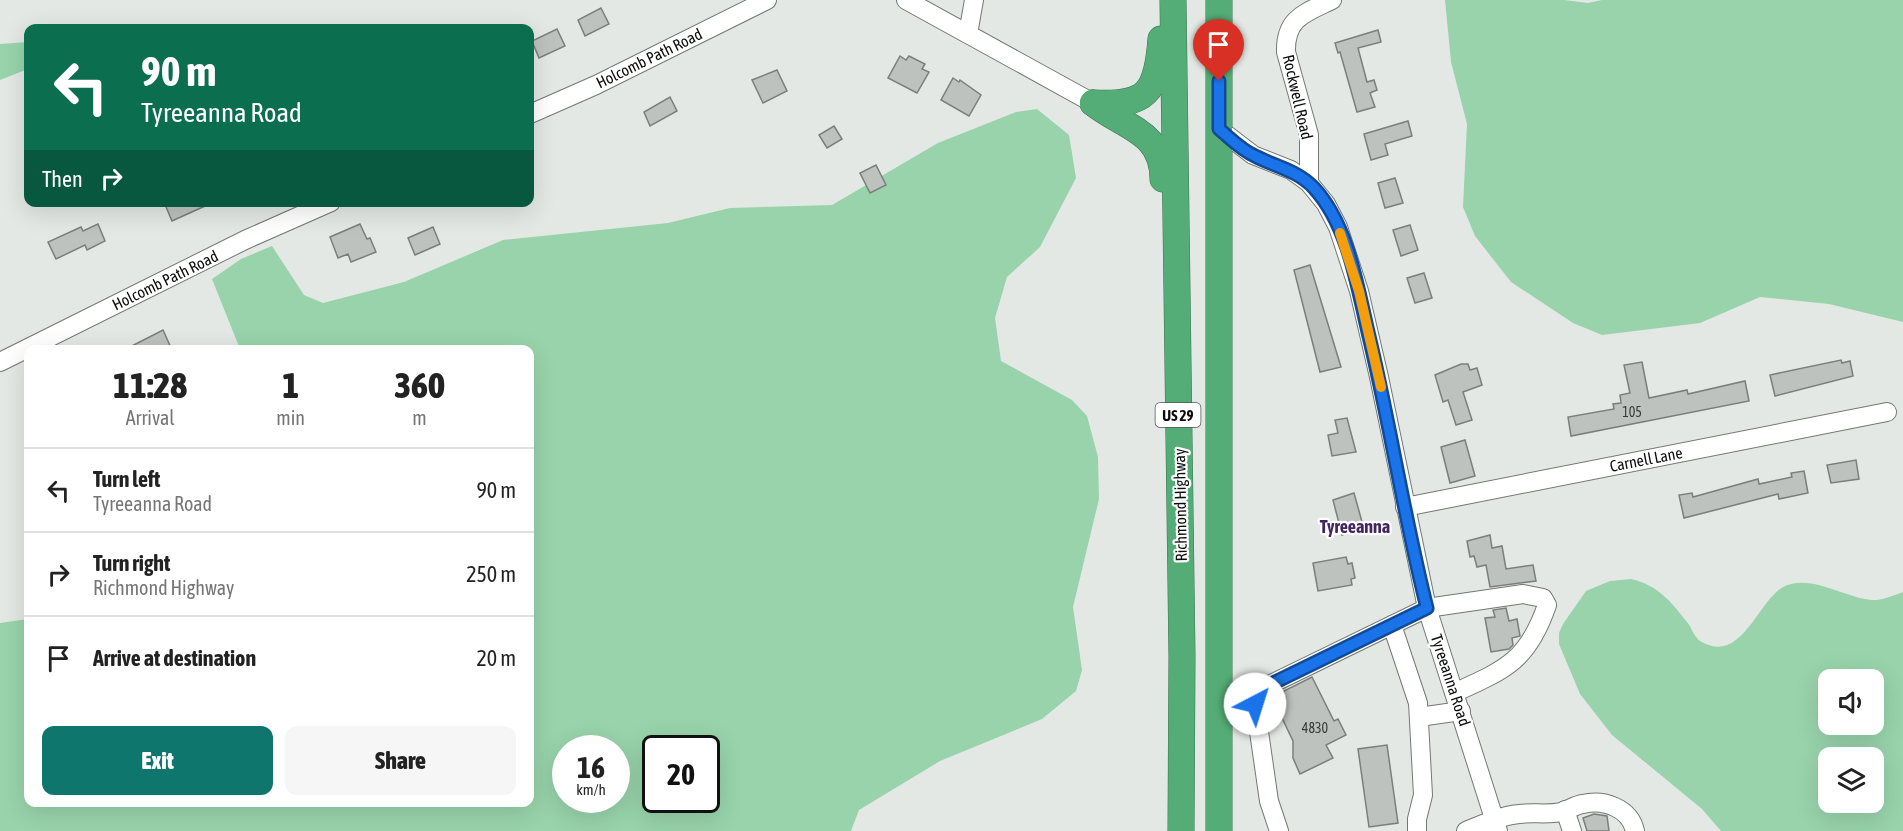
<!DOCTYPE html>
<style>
:root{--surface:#fff;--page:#f6f6f6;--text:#222;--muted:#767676;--line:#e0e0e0;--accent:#0f766e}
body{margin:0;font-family:"Asap Condensed",sans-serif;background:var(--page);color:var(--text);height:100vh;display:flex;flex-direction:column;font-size:22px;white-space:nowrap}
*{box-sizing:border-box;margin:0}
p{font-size:20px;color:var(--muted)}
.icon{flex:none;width:33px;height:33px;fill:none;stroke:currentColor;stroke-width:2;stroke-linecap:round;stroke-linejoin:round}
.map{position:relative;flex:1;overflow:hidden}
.panel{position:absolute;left:24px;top:345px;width:510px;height:462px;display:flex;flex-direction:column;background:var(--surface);border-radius:12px;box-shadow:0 6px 24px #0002}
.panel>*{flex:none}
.top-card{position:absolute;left:24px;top:24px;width:510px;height:183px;border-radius:12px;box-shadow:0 6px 24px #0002;background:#0b6e4f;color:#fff;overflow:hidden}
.tools{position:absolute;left:1818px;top:669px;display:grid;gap:12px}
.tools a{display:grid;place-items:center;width:66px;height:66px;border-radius:12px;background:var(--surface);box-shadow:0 6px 24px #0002;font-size:30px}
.speed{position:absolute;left:552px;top:735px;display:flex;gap:12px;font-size:30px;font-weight:700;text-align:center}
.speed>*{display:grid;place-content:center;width:78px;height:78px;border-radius:50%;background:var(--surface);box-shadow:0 6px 24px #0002;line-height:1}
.speed small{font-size:15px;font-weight:400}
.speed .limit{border:3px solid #111;border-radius:9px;background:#fff;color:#111}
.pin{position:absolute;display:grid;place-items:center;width:51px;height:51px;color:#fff;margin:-62px -26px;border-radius:50% 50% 50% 0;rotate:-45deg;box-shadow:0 0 6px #0007}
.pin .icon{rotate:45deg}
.me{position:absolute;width:66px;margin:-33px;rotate:40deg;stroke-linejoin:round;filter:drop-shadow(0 0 4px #0008)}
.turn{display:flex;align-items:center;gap:21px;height:126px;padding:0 18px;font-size:27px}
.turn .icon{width:78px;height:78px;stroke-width:2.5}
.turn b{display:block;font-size:42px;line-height:51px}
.then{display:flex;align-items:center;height:57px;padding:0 18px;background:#0003;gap:12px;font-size:22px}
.eta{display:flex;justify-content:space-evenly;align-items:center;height:102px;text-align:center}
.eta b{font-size:36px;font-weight:800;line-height:42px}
.cta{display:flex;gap:12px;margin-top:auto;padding:12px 18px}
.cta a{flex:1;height:69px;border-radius:12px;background:var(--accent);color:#fff;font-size:24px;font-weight:800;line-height:69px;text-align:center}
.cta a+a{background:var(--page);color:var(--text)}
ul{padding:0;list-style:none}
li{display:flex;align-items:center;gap:18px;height:84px;padding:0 18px;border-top:2px solid var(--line)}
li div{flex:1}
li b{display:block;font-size:22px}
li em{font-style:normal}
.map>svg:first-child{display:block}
.green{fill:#98d3ab;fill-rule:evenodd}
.building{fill:#bdc2be;stroke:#7b7f7c;stroke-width:1.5}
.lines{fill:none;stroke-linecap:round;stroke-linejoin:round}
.minor-casing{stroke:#747875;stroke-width:20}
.highway-casing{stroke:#3a7451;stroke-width:27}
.minor{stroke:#fff;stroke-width:18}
.highway{stroke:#54ac76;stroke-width:26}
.route-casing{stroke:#114b97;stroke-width:15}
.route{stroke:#1a73e8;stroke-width:10}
.slow{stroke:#f59e0b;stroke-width:10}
.labels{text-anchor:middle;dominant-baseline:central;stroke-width:4.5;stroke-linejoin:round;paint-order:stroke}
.number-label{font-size:14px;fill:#383a38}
.shield{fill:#fff;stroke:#545554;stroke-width:1.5}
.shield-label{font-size:15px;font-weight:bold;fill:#0b0c0b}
.street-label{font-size:16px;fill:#0b0c0b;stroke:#fff}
.neighbourhood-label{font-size:18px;font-weight:bold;fill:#42265f;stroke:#fff}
</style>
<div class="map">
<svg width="1903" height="831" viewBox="0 0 1903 831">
<rect width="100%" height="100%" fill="#e3e8e4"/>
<!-- green -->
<g class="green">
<polygon points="1445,0 1564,0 1588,3 1602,0 1903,0 1903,322 1829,304 1760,297 1700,323 1602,335 1573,323 1511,282 1475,236 1463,207 1467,124 1451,62"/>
<polygon points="28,42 28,69 0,80 0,44"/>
<path d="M 1037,109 L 1069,135 L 1076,178 L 1040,247 L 1007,277 L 995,318 L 1001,361 L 1072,400 L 1087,416 L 1098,457 L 1099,499 L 1073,607 L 1082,670 L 1076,691 L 1042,719 L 940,761 L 859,810 L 851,831 L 0,831 L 0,623 L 28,619 L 28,802 L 530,802 L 530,350 L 240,349 L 212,279 L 241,259 L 272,246 L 304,295 L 323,303 L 404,282 L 503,240 L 668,223 L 730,208 L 832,205 L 938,143 L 1016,112 ZM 566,748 L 616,748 L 616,800 L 566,800 ZM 656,748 L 706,748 L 706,800 L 656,800 Z"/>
<path d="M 1631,579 C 1659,585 1674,605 1690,626 C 1692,631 1696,638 1700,641 C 1741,666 1757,602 1783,587 C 1812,572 1848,601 1877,600 C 1885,599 1895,595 1903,592 L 1903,831 L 1721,831 L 1702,809 L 1612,735 L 1580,694 L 1559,644 L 1559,633 L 1563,624 L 1586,591 L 1610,581 ZM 1828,680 L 1874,680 L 1874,724 L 1828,724 ZM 1828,758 L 1874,758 L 1874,802 L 1828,802 Z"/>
</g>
<!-- building -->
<g class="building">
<polygon points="601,8 609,24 585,36 578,20"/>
<polygon points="557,29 565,46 539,58 532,41"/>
<polygon points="1378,30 1381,42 1358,48 1367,82 1374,80 1377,90 1370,93 1375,107 1357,112 1340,52 1338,53 1335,43"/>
<polygon points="900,56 906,60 909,56 925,64 922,69 929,72 917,93 888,78"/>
<polygon points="777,70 787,91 763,103 752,80"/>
<polygon points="953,78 959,82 960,80 981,95 969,116 941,100"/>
<polygon points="670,97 677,111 650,126 644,112"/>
<polygon points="1408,121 1412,136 1385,144 1388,155 1371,160 1364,134"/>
<polygon points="834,126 842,139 827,148 819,135"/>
<polygon points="876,165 886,185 870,193 860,173"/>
<polygon points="1395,178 1403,203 1385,208 1378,183"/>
<polygon points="164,202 214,202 172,221"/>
<polygon points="98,224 105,241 87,250 85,245 56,259 48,242 81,227 83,231"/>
<polygon points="360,224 367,239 370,238 376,252 351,262 348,254 338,258 330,237"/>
<polygon points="1410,225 1418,250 1401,256 1393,230"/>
<polygon points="433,227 440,244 415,255 408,238"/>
<polygon points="1310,265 1341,367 1320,372 1294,270"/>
<polygon points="1424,273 1432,298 1415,303 1407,278"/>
<polygon points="163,330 172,350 124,350"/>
<polygon points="1841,360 1842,363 1850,361 1853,376 1775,396 1770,375"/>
<polygon points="1642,362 1649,398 1687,390 1688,394 1745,381 1749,401 1571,436 1568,417 1614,409 1613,404 1621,403 1620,395 1630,393 1624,365"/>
<polygon points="1461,364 1468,364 1470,370 1477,368 1482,385 1463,392 1472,420 1456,425 1448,400 1443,402 1435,375"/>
<polygon points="1347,418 1356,452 1332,456 1328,435 1338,433 1335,420"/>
<polygon points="1465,440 1475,476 1450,483 1441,447"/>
<polygon points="1856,460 1859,479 1831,483 1827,465"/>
<polygon points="1804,471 1808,493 1779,499 1778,494 1684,518 1679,495 1692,493 1693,497 1758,479 1759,484 1792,477 1791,473"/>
<polygon points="1354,493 1364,529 1342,535 1333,500"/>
<polygon points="1490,535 1492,548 1502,546 1506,569 1533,565 1536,581 1490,587 1486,565 1477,567 1474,556 1470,557 1467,541"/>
<polygon points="1346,557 1348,564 1352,563 1355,578 1351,579 1352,585 1318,591 1313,563"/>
<polygon points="1506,608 1509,621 1517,619 1520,636 1512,638 1513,645 1509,649 1491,652 1485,618 1495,617 1493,610"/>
<polygon points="1312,677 1334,721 1338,719 1346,735 1326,745 1333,758 1300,774 1293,758 1293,741 1272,697"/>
<polygon points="1387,745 1398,823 1369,827 1358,749"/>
<polygon points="1594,814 1607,816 1609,831 1587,831 1583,818"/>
</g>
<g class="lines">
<defs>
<g id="minor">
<polyline points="906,0 1093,103"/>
<polyline points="968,34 974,0"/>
<polyline points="530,114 596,85 767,0"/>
<polyline points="1219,129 1253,155 1291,170 1309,183 1326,204 1338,227 1359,291 1379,377 1427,608 1498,831"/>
<path d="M 1309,183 L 1309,135 L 1286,52 C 1285,18 1305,13 1332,0"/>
<polyline points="0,362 245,240 331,202"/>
<polyline points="1405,507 1887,412"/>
<polyline points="1392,625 1418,703 1423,795 1417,819 1417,831"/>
<polyline points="1419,717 1461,711"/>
<polyline points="1565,810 1572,831"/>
<path d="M 1279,831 L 1269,801 L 1255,704 L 1257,695 L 1263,688 L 1427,608 L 1523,594 L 1543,598 L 1547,605 C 1528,660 1507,669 1456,692"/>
<path d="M 1466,831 C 1483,824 1500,816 1519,814 C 1533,812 1547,815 1561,812 C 1569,810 1575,805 1583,804 C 1604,799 1630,808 1635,831"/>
</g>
<g id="highway">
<polyline points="1173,0 1182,656 1181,831"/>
<path d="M 1093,103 C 1124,128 1163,131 1163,179"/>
<path d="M 1093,103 C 1147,106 1157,93 1161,39"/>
<polyline points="1219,831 1219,0"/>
</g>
</defs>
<!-- minor casing -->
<use href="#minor" class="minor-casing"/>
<!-- highway casing -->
<use href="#highway" class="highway-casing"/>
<!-- minor -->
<use href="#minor" class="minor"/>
<!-- highway -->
<use href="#highway" class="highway"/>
</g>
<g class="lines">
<defs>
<path id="route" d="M 1219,81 L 1219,129 C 1230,138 1241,150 1255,156 C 1276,167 1297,170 1314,188 C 1348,225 1357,285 1368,332 C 1390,423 1404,517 1427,608 L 1263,688 L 1257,695 L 1255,704"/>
</defs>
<!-- route casing -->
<use href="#route" class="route-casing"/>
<!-- route -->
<use href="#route" class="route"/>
<!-- slow -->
<polyline class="slow" points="1340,233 1359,291 1381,387"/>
</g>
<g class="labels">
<!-- number labels -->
<g class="number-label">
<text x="1632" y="412">105</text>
<text x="1315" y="728">4830</text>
</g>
<!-- shield labels -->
<rect class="shield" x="1155.5" y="403" width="45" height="24" rx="4.5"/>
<g class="shield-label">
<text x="1178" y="415">US 29</text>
</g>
<!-- street labels -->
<g class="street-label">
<text transform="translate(649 58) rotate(-26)">Holcomb Path Road</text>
<text transform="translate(1298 97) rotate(77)">Rockwell Road</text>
<text transform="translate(165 280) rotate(-26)">Holcomb Path Road</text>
<text transform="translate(1646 459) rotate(-11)">Carnell Lane</text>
<text transform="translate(1180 505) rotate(-91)">Richmond Highway</text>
<text transform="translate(1451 680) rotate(72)">Tyreeanna Road</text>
</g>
<!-- neighbourhood labels -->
<g class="neighbourhood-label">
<text x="1355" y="526">Tyreeanna</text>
</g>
</g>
</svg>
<div class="tools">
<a><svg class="icon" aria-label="sound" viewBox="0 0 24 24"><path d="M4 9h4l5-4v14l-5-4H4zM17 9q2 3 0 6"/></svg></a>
<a><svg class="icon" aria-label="layers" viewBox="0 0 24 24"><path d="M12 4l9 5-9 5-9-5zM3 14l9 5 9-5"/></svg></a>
</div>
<div class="speed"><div>16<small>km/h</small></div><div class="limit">20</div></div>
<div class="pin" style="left:1219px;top:81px;background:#d93025"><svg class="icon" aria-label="arrive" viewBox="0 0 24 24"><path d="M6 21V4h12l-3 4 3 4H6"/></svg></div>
<svg class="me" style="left:1255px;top:704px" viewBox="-20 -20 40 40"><circle r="19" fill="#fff"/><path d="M0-13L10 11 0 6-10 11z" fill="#1a73e8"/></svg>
<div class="top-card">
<div class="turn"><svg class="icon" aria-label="left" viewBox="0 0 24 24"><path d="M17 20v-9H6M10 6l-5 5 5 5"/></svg><div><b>90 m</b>Tyreeanna Road</div></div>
<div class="then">Then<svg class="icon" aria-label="right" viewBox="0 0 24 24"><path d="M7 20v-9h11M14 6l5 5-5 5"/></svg></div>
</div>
<section class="panel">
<div class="eta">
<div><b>11:28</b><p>Arrival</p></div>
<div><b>1</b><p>min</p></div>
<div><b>360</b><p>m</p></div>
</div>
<ul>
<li><svg class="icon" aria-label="left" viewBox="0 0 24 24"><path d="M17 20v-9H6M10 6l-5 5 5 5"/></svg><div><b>Turn left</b><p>Tyreeanna Road</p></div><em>90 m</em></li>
<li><svg class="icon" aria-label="right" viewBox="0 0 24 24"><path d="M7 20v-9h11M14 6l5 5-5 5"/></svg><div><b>Turn right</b><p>Richmond Highway</p></div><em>250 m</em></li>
<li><svg class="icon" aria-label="arrive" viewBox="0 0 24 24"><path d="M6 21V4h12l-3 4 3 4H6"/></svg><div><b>Arrive at destination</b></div><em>20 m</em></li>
</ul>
<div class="cta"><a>Exit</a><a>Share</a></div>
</section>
</div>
